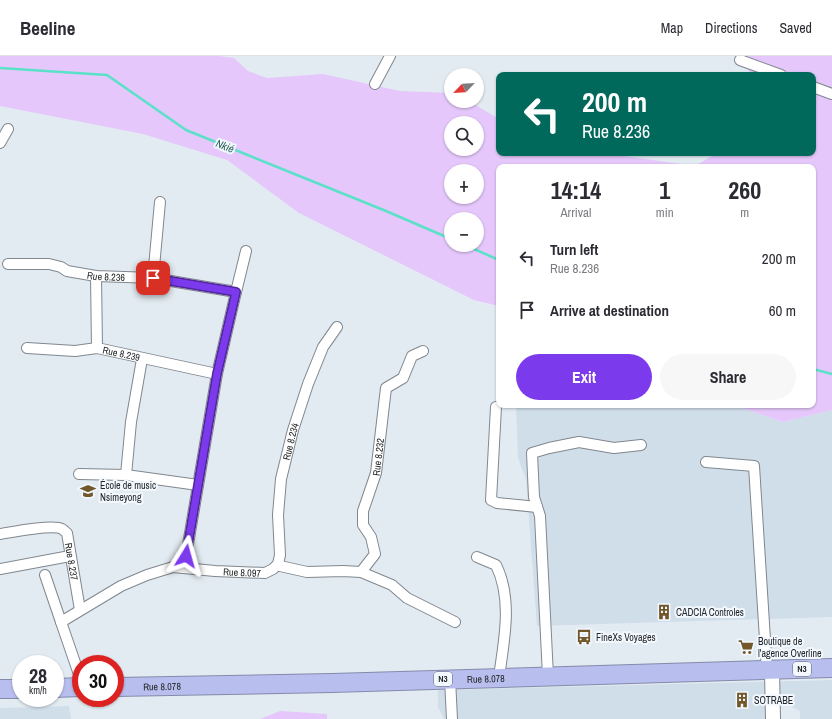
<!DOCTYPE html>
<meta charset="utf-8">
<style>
:root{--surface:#fff;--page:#f7f7f7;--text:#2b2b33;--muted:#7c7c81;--line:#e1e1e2;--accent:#7c3aed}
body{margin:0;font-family:"Archivo Narrow",sans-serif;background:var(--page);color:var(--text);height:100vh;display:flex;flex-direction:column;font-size:15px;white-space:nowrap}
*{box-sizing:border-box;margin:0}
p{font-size:13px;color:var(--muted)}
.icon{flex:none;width:22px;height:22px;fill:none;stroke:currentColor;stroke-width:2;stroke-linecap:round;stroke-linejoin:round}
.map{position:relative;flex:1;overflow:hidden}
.sheet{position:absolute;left:496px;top:108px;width:320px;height:244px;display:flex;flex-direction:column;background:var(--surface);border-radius:8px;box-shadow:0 1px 3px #0004}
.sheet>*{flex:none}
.top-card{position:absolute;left:496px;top:16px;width:320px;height:84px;border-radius:8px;box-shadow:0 1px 3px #0004;background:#00695c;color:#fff;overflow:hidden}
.needle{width:26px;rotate:245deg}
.tools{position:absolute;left:444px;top:12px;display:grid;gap:8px}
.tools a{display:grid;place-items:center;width:40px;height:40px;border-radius:50%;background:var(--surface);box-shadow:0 1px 3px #0004;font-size:20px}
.speed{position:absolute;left:12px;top:599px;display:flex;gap:8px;font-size:20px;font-weight:700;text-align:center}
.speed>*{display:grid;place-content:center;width:52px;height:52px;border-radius:50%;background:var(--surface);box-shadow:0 1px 3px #0004;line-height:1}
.speed small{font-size:10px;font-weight:400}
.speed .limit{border:6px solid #d22;background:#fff;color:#111}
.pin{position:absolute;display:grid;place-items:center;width:34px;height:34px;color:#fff;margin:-17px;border-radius:8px;box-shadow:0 2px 6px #0006}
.me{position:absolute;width:44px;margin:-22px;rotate:8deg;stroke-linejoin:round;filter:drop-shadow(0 0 3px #0008)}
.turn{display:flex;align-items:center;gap:14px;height:84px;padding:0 20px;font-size:18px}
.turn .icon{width:52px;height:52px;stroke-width:2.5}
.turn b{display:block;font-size:28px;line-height:34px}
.eta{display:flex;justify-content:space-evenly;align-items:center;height:68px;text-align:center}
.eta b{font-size:24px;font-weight:700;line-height:28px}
.primary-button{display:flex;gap:8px;margin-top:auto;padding:8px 20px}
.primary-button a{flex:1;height:46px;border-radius:24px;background:var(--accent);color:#fff;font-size:16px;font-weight:700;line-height:46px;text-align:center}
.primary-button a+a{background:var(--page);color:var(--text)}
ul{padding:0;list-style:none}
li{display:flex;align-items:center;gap:12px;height:52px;padding:0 20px}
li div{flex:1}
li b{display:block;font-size:15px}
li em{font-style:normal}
header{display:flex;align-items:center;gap:24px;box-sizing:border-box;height:56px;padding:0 20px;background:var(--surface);border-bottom:1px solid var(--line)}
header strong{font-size:19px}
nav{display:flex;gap:22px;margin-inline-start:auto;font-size:14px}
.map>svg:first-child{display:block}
.built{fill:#d0deea}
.green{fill:#e5c7fb;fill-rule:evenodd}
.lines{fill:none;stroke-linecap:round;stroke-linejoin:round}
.stream{stroke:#5ae1c8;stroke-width:2.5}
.street-casing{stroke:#80878e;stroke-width:12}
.secondary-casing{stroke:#80878e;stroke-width:16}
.highway-casing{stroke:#848aaa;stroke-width:20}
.street{stroke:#fff;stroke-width:10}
.secondary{stroke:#fff;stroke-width:14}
.highway{stroke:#b8bfef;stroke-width:18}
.route-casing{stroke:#51269a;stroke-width:10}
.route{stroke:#7c3aed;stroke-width:7}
.labels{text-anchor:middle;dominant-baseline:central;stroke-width:4;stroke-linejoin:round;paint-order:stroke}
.shield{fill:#f2f8fe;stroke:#626669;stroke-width:1}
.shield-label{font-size:9px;font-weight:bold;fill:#242729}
.street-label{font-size:10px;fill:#242729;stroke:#f2f8fe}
.poi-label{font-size:10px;fill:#242729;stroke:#f2f8fe;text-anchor:start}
.water-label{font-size:11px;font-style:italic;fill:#296056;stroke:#f2f8fe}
</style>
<header>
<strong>Beeline</strong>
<nav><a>Map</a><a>Directions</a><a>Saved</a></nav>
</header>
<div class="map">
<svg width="832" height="663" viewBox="0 0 832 663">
<rect width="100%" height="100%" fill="#e3ebf2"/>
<!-- built -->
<g class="built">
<polygon points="516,349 733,349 783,366 832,354 832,561 537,570 526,424 518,402"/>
<polygon points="832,624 832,663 800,663 800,655 784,647 781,648 781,663 444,663 438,651 438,634"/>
<polygon points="69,650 71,663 0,663 0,652"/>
</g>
<!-- green -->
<g class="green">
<path d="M 0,0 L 218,0 L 234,2 L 248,15 L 267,22 L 323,18 L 400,35 L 451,37 L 451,45 L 469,45 L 499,63 L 499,97 L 603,97 L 695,110 L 717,97 L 813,97 L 813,19 L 751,19 L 741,0 L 832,0 L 832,354 L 783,366 L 733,349 L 813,349 L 813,111 L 499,111 L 499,250 L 474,244 L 299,157 L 227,104 L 143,78 L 0,50 ZM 451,67 L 477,67 L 477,93 L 451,93 ZM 451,115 L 477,115 L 477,141 L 451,141 ZM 451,163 L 477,163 L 477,189 L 451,189 Z"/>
<polygon points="280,655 327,658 327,663 260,663"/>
</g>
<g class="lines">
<!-- stream -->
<g class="stream">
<polyline points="0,12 107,19 186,74 386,155 451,183"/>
<polyline points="465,189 499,204"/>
<polyline points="813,313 832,318"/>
</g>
<defs>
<g id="street">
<polyline points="740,4 781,19"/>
<polyline points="375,28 390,0"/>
<polyline points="813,31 832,38"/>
<polyline points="0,87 8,73"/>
<path id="s1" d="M 8,208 L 49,208 L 61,211 L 67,215 L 96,220 L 153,222 L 236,236 L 217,318 L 184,512"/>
<path id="s2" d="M 96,220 L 97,292 L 217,318"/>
<polyline points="153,222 160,146"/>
<polyline points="236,236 246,195"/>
<polyline points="27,292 75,295 97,292"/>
<polyline points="496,351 491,444 497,447 537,451"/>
<polyline points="706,406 754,410 767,615"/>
<polyline points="79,418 126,419 198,429"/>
<polyline points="126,419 131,366 142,303"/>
<path id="s3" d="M 0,478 C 12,476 53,468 62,473 C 64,474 65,476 67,477 L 80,554"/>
<path d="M 477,501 L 496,509 C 513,544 504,584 499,621"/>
<path id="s4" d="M 278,508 L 280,499 L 278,459 L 281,423 L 293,374 L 308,328 L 323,291 L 337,271"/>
<polyline points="0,513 70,500"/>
<path id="s5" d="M 361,516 L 375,498 L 371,481 L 363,469 L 363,455 L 376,417 L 386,332 L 403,322 L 412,300 L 423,295"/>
<polyline points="45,519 61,566"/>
<polyline points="548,620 540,460 534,441 532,397 549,392 579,386 614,392 641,389"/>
<polyline points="450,623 452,663"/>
<path id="s6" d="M 81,624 L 61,566 L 121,530 L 147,519 L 173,511 L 215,515 L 265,517 L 273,513 L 278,508 L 280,510 L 307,516 L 343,515 L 361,516 L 392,529 L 407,542 L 455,566"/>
</g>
<polyline id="secondary" points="772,615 773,663"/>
<g id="highway">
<path id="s7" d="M 115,631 L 332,627 L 832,612"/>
<polyline points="55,632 81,631"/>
<polyline points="0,633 21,633"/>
</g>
</defs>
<!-- street casing -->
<use href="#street" class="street-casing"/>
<!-- secondary casing -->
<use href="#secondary" class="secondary-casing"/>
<!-- highway casing -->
<use href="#highway" class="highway-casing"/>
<!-- street -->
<use href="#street" class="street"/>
<!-- secondary -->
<use href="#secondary" class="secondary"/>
<!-- highway -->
<use href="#highway" class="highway"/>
</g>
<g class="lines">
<defs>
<polyline id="route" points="153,222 236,236 217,318 186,500"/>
</defs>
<!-- route casing -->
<use href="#route" class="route-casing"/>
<!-- route -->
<use href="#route" class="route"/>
</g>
<!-- icons -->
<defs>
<symbol id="school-bare" viewBox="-9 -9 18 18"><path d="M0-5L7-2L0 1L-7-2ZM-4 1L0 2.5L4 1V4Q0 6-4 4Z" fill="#715729" stroke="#f2f8fe" stroke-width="2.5" paint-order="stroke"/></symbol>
<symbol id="building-bare" viewBox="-9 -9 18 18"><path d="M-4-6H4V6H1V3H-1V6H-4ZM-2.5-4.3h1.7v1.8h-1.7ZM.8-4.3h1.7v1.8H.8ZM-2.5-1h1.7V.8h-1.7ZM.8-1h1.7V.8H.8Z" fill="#715729" stroke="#f2f8fe" stroke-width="2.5" paint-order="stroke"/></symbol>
<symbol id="bus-bare" viewBox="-9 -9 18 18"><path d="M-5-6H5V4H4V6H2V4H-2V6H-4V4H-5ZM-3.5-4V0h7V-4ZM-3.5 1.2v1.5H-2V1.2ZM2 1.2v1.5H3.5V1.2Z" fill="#715729" stroke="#f2f8fe" stroke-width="2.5" paint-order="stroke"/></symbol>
<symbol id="supermarket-bare" viewBox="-9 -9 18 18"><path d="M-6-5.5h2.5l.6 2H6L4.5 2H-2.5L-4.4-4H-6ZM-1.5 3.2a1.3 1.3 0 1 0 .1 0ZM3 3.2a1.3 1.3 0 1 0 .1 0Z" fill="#715729" stroke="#f2f8fe" stroke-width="2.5" paint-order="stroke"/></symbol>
</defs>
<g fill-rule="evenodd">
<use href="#school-bare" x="77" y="424" width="22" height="22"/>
<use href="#building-bare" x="653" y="545" width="22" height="22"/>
<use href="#bus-bare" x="573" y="570" width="22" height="22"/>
<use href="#supermarket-bare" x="735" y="580" width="22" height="22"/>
<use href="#building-bare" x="731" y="633" width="22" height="22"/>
</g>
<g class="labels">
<!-- shield labels -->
<g class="shield">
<rect x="793" y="606" width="18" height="14" rx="3"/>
<rect x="434" y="616" width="18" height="14" rx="3"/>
</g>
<g class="shield-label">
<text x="802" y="613">N3</text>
<text x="443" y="623">N3</text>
</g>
<!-- street labels -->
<g class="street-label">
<text stroke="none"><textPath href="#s1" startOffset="100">Rue 8.236</textPath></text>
<text stroke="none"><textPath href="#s2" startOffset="97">Rue 8.239</textPath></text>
<text stroke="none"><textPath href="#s4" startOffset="124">Rue 8.234</textPath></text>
<text stroke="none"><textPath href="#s5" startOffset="125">Rue 8.232</textPath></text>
<text stroke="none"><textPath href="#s3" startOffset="98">Rue 8.237</textPath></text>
<text stroke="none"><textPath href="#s6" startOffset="256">Rue 8.097</textPath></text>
<text stroke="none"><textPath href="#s7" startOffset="371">Rue 8.078</textPath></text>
<text stroke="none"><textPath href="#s7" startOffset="47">Rue 8.078</textPath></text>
</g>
<!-- poi labels -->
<g class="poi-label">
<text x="100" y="429">École de music<tspan x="100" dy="12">Nsimeyong</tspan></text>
<text x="676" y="556">CADCIA Controles</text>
<text x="596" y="581">FineXs Voyages</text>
<text x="758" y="585">Boutique de<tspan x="758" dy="12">l'agence Overline</tspan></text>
<text x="754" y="644">SOTRABE</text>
</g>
<!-- water labels -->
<g class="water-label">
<text transform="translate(225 90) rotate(22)">Nkié</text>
</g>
</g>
</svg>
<div class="tools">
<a><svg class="needle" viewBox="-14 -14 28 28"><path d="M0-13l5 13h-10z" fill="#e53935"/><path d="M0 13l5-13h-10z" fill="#7c7c81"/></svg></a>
<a><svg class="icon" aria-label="search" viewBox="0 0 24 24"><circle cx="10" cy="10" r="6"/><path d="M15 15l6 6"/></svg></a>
<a>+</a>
<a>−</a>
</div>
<div class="speed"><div>28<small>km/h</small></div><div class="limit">30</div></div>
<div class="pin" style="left:153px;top:222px;background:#d93025"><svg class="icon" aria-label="arrive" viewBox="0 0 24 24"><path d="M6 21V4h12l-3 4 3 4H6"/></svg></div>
<svg class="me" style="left:186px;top:500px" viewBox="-20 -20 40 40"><path d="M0-17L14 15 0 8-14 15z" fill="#7c3aed" stroke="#fff" stroke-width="4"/></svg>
<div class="top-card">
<div class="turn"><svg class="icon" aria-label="left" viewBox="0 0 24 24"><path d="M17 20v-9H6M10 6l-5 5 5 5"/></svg><div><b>200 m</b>Rue 8.236</div></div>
</div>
<section class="sheet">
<div class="eta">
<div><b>14:14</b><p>Arrival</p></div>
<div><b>1</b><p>min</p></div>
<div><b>260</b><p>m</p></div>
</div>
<ul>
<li><svg class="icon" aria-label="left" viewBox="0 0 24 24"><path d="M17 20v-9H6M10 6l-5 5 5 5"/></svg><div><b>Turn left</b><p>Rue 8.236</p></div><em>200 m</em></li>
<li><svg class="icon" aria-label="arrive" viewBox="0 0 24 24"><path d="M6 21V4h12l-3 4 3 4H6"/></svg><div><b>Arrive at destination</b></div><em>60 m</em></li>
</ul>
<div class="primary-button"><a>Exit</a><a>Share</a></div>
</section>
</div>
